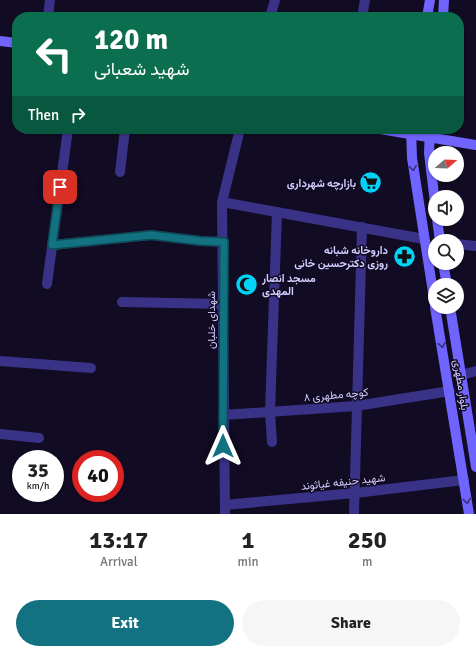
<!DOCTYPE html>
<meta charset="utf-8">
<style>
:root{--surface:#fff;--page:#f6f6f6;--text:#222;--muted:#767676;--accent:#137282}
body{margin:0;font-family:Signika,Vazirmatn,sans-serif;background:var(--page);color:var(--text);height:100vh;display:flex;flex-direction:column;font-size:15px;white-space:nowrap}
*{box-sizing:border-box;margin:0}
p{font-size:13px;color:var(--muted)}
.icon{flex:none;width:22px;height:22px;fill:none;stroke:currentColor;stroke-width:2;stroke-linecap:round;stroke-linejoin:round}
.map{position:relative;height:514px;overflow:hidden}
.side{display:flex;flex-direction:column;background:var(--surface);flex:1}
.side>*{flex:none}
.banner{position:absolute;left:12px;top:12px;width:452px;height:122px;border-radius:16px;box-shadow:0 1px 3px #0004;background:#0b6e4f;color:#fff;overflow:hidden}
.needle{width:26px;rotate:71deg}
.fabs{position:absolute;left:428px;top:146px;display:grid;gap:8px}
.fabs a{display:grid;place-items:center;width:36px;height:36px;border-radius:50%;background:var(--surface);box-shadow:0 1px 3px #0004;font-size:20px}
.speed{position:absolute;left:12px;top:450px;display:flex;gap:8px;font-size:20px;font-weight:700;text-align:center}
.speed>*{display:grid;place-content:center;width:52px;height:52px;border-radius:50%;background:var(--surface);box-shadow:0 1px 3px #0004;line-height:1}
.speed small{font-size:10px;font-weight:400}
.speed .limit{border:6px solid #d22;background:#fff;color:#111}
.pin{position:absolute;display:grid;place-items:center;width:34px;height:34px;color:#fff;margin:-17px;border-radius:8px;box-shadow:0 2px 6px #0006}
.me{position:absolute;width:44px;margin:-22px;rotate:0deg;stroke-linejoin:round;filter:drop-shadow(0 0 3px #0008)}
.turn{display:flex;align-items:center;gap:14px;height:84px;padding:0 16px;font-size:18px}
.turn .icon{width:52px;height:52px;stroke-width:2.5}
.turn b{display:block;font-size:28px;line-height:34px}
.then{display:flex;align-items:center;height:38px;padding:0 16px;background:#0003;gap:8px;font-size:15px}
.eta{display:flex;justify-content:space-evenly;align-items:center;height:68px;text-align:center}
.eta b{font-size:24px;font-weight:700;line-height:28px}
.primary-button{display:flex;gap:8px;margin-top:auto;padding:8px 16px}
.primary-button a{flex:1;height:46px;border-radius:24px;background:var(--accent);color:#fff;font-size:16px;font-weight:700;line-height:46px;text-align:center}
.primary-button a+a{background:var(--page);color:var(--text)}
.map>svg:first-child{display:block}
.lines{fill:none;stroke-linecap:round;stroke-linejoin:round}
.minor{stroke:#393287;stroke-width:10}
.tertiary{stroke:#393287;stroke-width:10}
.secondary{stroke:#7064ff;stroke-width:10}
.oneway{stroke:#372f7b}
.route-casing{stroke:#0c4a54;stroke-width:10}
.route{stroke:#137282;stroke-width:7}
.labels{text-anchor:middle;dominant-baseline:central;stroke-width:3;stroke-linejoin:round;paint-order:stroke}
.poi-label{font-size:11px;font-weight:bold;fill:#d5cdff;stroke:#110b23;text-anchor:end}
.street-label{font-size:11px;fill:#d5cdff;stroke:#110b23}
</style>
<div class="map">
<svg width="476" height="514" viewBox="0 0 476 514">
<rect width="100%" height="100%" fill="#110b23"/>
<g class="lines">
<!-- minor -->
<g class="minor">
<polyline points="48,17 50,0"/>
<polyline points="362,17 365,0"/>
<polyline points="120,172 125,129"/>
<polyline points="222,202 424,239"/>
<polyline points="457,244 476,246"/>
<polyline points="52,245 151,235 201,241 224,242"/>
<polyline points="47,284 68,129"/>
<polyline points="122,302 223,304"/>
<polyline points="0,361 91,368"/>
<polyline points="461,375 476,371"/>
<polyline points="223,415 356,406 450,391"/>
<polyline points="0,434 39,438"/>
<polyline points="272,442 270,412 277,212"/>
<polyline points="225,505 355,493 464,480"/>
<polyline points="354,514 362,227"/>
</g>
<!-- tertiary -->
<g class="tertiary">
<polyline points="270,17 275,0"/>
<polyline points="225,514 222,202 240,129"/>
</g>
<!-- secondary -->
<g class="secondary">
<polyline points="427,17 430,0"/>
<polyline points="443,17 444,0"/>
<polyline points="0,41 17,43"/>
<polyline points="380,129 476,145"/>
<polyline points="411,129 412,158 435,305"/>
<polyline points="430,129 429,153 435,203"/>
<polyline points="437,219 440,241"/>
<polyline points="443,263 447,285"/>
<polyline points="435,307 469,514"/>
<polyline points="450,307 476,467"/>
</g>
</g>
<!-- one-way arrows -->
<defs><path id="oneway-chevron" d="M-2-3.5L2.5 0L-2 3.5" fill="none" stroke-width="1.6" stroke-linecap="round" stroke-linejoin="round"/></defs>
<g class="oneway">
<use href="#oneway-chevron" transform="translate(413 168) rotate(82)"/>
<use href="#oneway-chevron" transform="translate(442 345) rotate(80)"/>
<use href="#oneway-chevron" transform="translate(467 501) rotate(81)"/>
</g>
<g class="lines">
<defs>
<polyline id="route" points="60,187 52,245 151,235 201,241 224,242 223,446"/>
</defs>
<!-- route casing -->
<use href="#route" class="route-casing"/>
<!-- route -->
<use href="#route" class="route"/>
</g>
<!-- icons -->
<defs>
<symbol id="supermarket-disc" viewBox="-11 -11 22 22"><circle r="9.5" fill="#00d3f8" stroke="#110b23"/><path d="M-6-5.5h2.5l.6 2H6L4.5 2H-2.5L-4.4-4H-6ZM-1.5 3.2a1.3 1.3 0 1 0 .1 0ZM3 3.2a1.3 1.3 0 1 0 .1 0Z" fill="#111"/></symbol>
<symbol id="pharmacy-disc" viewBox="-11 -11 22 22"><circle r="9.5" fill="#00d3f8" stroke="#110b23"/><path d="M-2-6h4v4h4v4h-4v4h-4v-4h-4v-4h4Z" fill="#111"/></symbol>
<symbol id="mosque-disc" viewBox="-11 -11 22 22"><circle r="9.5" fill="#00d3f8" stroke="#110b23"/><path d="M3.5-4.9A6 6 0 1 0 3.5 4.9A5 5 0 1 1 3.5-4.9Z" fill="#111"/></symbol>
</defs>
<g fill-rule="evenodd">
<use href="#supermarket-disc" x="358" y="170" width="25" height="25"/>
<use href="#pharmacy-disc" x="392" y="244" width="25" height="25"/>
<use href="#mosque-disc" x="234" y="272" width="25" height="25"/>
</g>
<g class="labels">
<!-- poi labels -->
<g class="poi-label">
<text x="356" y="183">بازارچه شهرداری</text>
<text x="388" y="250">داروخانه شبانه<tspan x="388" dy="13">روزی دکترحسین خانی</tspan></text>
<text x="262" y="278" text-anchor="start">مسجد انصار<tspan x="262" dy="13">المهدی</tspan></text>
</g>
<!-- street labels -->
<g class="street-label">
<text transform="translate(211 320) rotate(-90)">شهدای خلبان</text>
<text transform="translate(461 385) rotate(81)">بلوار مطهری</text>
<text transform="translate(336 395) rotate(-5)">کوچه مطهری ۸</text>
<text transform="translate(343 482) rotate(-6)">شهید حنیفه غیاثوند</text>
</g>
</g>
</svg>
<div class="fabs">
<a><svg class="needle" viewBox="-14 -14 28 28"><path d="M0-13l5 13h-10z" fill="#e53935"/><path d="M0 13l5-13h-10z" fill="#767676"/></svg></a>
<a><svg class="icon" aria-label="sound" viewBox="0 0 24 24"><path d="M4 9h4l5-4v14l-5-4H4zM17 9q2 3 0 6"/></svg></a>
<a><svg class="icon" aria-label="search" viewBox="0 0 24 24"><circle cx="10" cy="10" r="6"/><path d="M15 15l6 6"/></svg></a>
<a><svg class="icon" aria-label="layers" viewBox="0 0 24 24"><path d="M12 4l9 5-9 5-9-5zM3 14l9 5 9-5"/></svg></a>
</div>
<div class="speed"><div>35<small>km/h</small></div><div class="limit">40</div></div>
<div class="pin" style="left:60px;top:187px;background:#d93025"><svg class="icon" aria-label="arrive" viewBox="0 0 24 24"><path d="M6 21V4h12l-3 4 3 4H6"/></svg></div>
<svg class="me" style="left:223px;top:446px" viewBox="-20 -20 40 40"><path d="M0-17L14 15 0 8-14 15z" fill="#137282" stroke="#fff" stroke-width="4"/></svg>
<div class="banner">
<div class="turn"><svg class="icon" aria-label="left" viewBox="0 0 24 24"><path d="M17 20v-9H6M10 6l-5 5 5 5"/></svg><div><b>120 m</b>شهید شعبانی</div></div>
<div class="then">Then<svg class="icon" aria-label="right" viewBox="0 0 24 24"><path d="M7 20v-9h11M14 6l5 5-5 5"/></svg></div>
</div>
</div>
<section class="side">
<div class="eta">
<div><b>13:17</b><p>Arrival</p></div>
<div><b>1</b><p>min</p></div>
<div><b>250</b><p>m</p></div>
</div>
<div class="primary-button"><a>Exit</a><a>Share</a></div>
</section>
